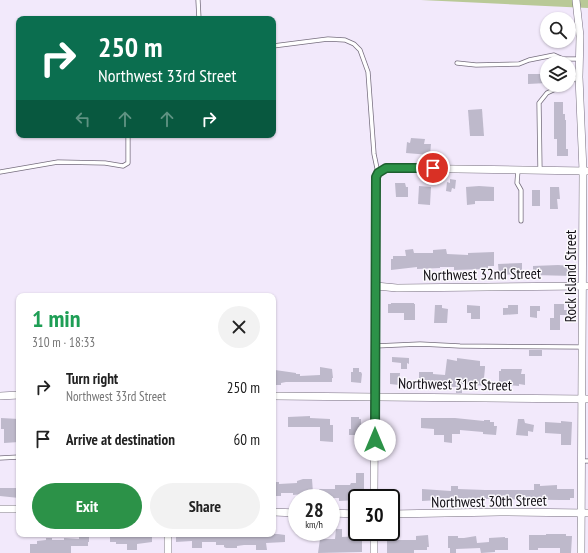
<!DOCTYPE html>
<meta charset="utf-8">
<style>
:root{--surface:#fff;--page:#f2f2f2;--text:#222;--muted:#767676;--accent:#2c9248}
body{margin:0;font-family:"PT Sans Narrow",sans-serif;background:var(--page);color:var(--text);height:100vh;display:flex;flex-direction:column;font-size:15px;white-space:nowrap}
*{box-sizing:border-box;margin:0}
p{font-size:13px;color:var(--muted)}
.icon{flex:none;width:22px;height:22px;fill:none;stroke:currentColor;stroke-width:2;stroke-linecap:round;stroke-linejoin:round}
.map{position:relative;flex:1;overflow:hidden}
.side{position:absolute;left:16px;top:293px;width:260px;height:244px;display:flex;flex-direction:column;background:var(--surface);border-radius:8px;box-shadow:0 1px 3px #0004}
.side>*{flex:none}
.hud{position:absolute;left:16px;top:16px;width:260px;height:122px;border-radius:8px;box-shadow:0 1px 3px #0004;background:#0b6e4f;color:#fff;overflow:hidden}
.controls{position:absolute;left:540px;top:12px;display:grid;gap:8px}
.controls a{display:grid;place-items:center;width:36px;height:36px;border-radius:50%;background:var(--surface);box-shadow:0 1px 3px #0004;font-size:20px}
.speed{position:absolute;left:288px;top:489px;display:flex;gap:8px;font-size:20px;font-weight:700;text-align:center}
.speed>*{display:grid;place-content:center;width:52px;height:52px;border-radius:50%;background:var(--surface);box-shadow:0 1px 3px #0004;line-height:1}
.speed small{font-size:10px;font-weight:400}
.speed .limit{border:2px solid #111;border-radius:6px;background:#fff;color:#111}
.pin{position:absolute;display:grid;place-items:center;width:34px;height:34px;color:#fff;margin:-17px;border:2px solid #fff;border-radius:50%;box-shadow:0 1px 4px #0007}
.me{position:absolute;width:44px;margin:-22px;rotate:0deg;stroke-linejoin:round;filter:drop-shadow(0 0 3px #0008)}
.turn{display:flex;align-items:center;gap:14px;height:84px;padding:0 16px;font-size:18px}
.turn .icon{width:52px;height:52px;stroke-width:2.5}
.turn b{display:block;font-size:28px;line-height:34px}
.lanes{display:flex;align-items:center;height:38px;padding:0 16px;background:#0003;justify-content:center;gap:20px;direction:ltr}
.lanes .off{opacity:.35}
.round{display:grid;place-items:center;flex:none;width:42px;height:42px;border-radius:21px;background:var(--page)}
.head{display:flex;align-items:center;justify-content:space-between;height:68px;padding:0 16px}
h1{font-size:24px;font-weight:700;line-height:30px;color:#1e9e55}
.button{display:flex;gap:8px;margin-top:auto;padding:8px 16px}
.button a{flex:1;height:46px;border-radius:24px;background:var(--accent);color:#fff;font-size:16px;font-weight:700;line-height:46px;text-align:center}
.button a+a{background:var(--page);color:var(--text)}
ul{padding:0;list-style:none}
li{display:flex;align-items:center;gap:12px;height:52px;padding:0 16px}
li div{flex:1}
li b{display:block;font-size:15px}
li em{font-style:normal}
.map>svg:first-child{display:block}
.green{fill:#b9c997}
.building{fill:#beb9cb}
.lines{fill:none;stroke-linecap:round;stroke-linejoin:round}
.service-casing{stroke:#766e7e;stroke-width:5}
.minor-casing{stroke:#766e7e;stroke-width:8}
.service{stroke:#fff;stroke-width:3.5}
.minor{stroke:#fff;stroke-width:7}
.route-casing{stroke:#1d5f2f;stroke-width:10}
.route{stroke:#2c9248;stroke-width:7}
.labels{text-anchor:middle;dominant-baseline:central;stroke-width:3;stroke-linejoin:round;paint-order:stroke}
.street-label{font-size:15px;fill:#100d13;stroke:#fbf9fd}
</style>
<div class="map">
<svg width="588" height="553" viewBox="0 0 588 553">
<rect width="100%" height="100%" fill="#f2e9fb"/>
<!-- green -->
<polygon class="green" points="421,0 588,0 588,8"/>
<!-- building -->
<g class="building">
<polygon points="528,74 547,74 547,83 528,84"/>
<polygon points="554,102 563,102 563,114 565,114 565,120 566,120 566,149 568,149 568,156 557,156 557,139 554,139"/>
<polygon points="482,109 484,136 470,136 468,110"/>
<polygon points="411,138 425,139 424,144 431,144 430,155 406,153 407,142 410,143"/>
<polygon points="450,179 456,180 455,189 452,188 451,192 446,191 447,182 450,183"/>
<polygon points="395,183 405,183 406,187 408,187 408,197 396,197"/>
<polygon points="419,186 431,187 430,205 418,204"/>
<polygon points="479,186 494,187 494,201 475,201 475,204 467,205 466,187"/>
<polygon points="550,187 559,187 560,199 557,199 558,209 550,209"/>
<rect x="532" y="190" width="8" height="16"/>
<polygon points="413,249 414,253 433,253 433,250 446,249 447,254 468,255 468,253 494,252 494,266 488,266 488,269 454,270 454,267 440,267 440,268 417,269 417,267 391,270 391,259 393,259 393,256 406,256 405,250"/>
<polygon points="522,263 522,274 499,275 498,264"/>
<polygon points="558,265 574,266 573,276 533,275 533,266"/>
<polygon points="391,303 414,303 414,304 415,304 415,320 404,320 404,313 388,313 388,304 391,304"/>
<polygon points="554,304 564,304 564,310 568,310 568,315 560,315 560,330 550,330 550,318 554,318"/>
<polygon points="435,305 442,305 442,308 448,309 447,323 434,323"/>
<polygon points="467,305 480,306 480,319 471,319 471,313 467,313"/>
<polygon points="508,305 518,305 518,314 503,315 503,308 508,308"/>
<polygon points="530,306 540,306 540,311 537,311 537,318 530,317"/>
<rect x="529" y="350" width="13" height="6"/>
<polygon points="392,357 409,358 409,364 407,363 407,369 401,369 401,363 392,362"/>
<polygon points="457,358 480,361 480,366 485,366 485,368 484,378 486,386 462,384 462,393 456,393 456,387 419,387 419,372 433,372 433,374 445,375 447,359 457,361"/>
<polygon points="320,367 332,369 333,378 332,378 332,382 286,382 281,383 281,385 275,385 275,370 296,373 296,374 300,374 300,376 320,375"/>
<polygon points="353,368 359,368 359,372 361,372 362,374 361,383 351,382 351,372 353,372"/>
<polygon points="501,369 522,369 521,374 525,374 525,385 519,384 519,386 507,385 507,388 502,388 502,385 499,385 499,371 501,371"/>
<polygon points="390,373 400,373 399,385 390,384"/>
<polygon points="310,416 310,418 330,419 330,425 333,425 333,442 320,441 320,427 288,427 288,417"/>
<polygon points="351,417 359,417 359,419 361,419 361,435 349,435 349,429 351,429"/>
<polygon points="1,418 19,419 19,442 4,443 4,429 1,429"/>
<polygon points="421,418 455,418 484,421 484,420 490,420 490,422 494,422 494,426 497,426 496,435 483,434 483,432 460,430 460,434 452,434 452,443 444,442 444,435 434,435 434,429 421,428"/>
<polygon points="518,419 524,419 525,423 534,425 533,432 528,431 528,436 516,435"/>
<polygon points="561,421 572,422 571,445 561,445 561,434 545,433 545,422 561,423"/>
<polygon points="356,473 364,473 364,489 360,489 360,496 359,498 357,498 357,500 339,501 339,498 319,498 319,489 335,489 335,485 350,485 351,483 356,483"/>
<polygon points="303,479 312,479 313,493 293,495 293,493 281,493 281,496 276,496 276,494 273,494 273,482 279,482 279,484 297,483 297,481"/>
<polygon points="534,484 540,484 540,486 557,485 557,489 574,489 574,498 570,498 570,500 560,500 439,498 439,500 422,501 422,489 451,491 451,486 458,486 458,489 485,490 534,490"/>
<polygon points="0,488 19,488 19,498 0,496"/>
<polygon points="336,529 342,529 342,537 362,536 362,552 318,553 320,539 335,539"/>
<polygon points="79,534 89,534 89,542 88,542 88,546 71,546 71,553 30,553 30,544 37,544 37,541 46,540 46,538 52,538 52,540 64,540 64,538 79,539"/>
<polygon points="110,534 148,534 148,536 152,536 152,542 137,544 137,550 127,550 127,544 116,544 116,542 110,542"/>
<polygon points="176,534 278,534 285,535 285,542 266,543 267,550 256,550 256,545 244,545 237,546 237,548 226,548 224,547 224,545 216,545 216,542 202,542 202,548 192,548 192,541 176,542"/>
<polygon points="546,534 566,534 566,536 572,536 571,553 560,553 560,548 538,548 538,550 529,550 529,535 546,535"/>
<polygon points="428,535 429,547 427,547 427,550 414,550 414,553 387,553 387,539 397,539 397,540 416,540 416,536"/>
<polygon points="448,536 458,536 458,538 464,538 476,536 477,543 489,542 489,538 505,537 505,538 508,538 508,550 495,550 495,552 481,553 480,548 456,549 456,553 450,553 450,548 448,548"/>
</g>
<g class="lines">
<defs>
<g id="service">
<polyline points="198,0 199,19"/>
<polyline points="273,46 328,39 345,40 354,44 360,50 368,72 374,154 378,173"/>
<polyline points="457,63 476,65 519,64 529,60 554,55 563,59 579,59"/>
<polyline points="569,82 579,77"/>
<polyline points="518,170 517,183 521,190 521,221"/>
<polyline points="540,170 539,103 547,93 564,85"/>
<polyline points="0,172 58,162 105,163 123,166 128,163 128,135"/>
<polyline points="375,346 420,344 460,346 582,347"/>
<polyline points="0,458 19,457"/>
<polyline points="582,461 588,461"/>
</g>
<g id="minor">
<polyline points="576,0 580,36 579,77 583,171 581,553"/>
<polyline points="376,286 397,288 588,286"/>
<polyline points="0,396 19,395"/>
<polyline points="273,396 588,399"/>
<polyline points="374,498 376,177 378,173 386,168 588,171"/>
<polyline points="0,509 19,509"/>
<polyline points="273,512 297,513"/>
<polyline points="331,513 357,514"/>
<polyline points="391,514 500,512 588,513"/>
<polyline points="168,553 168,534"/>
<polyline points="374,553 374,532"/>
</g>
</defs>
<!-- service casing -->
<use href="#service" class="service-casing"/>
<!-- minor casing -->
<use href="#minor" class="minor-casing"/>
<!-- service -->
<use href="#service" class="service"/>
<!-- minor -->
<use href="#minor" class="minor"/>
</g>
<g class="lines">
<defs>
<polyline id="route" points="375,440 376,177 378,173 386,168 433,168"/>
</defs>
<!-- route casing -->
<use href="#route" class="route-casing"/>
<!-- route -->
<use href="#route" class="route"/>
</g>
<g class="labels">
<!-- street labels -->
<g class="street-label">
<text transform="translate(482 274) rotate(-1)">Northwest 32nd Street</text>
<text transform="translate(570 276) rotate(-90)">Rock Island Street</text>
<text transform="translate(455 384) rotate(1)">Northwest 31st Street</text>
<text transform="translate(489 501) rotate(-1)">Northwest 30th Street</text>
</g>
</g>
</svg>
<div class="controls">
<a><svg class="icon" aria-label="search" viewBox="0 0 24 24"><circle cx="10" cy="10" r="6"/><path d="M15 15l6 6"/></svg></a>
<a><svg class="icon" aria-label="layers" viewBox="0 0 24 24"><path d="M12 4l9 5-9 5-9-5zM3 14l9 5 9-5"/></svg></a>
</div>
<div class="speed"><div>28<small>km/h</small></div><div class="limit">30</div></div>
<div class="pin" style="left:433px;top:168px;background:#d93025"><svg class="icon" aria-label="arrive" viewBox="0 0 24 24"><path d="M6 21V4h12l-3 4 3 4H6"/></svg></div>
<svg class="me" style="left:375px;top:440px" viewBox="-20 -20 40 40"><circle r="19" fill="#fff"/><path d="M0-13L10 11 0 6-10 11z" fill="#2c9248"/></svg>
<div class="hud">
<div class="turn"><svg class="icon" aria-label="right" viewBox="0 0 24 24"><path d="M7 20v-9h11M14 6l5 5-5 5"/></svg><div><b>250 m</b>Northwest 33rd Street</div></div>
<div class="lanes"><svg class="icon off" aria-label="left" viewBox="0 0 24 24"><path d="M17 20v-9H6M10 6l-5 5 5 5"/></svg><svg class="icon off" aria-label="ahead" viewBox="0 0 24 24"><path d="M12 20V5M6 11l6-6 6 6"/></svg><svg class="icon off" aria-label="ahead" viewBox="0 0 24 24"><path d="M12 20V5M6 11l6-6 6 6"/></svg><svg class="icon" aria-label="right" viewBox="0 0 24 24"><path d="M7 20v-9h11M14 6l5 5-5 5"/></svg></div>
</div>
<section class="side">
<div class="head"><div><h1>1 min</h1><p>310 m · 18:33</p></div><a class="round"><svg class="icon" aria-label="close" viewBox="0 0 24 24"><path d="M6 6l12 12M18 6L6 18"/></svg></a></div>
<ul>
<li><svg class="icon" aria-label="right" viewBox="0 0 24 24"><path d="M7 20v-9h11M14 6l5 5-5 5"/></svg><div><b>Turn right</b><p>Northwest 33rd Street</p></div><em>250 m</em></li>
<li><svg class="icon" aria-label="arrive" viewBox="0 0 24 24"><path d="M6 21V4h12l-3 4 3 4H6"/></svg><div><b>Arrive at destination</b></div><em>60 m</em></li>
</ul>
<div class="button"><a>Exit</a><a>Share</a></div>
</section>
</div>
